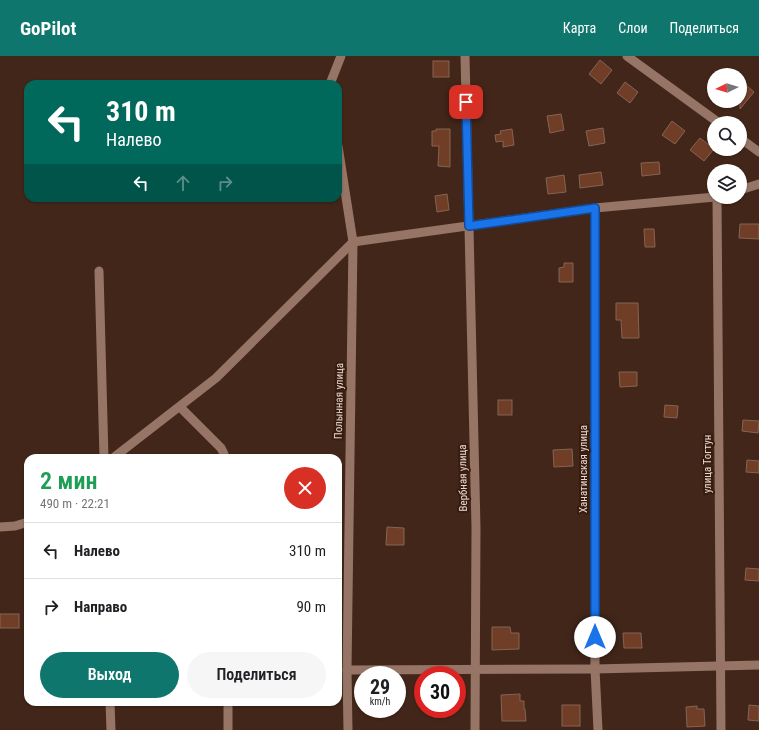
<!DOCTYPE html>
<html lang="ru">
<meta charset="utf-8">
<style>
:root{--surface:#fff;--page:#f6f6f6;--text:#202124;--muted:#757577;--line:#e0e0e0;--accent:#0f766e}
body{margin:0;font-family:"Roboto Condensed",sans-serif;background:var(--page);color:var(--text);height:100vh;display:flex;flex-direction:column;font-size:15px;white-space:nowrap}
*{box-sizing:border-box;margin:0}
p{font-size:13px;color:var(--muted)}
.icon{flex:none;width:22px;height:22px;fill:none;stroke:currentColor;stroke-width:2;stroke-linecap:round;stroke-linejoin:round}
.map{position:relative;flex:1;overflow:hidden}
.details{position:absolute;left:24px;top:398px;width:318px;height:252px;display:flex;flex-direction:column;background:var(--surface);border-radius:12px;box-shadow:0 1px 3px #0004}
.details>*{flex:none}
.banner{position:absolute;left:24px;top:24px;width:318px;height:122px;border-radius:12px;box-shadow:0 1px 3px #0004;background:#00695c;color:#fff;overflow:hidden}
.needle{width:26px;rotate:265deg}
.tools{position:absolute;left:707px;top:12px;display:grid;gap:8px}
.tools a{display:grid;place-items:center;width:40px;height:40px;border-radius:50%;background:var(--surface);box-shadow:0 1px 3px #0004;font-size:20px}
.speed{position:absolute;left:354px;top:610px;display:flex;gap:8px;font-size:20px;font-weight:700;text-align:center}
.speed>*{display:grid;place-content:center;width:52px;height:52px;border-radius:50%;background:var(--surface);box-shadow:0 1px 3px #0004;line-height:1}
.speed small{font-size:10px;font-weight:400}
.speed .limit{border:6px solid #d22;background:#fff;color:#111}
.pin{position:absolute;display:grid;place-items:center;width:34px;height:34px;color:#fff;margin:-17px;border-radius:8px;box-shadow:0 2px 6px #0006}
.me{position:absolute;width:44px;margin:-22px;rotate:0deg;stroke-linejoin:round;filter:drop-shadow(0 0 3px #0008)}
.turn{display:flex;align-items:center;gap:14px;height:84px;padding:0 16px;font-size:18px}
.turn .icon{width:52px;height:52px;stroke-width:2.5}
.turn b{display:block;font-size:28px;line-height:34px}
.lanes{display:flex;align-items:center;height:38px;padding:0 16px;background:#0003;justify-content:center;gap:20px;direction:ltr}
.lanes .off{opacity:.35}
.round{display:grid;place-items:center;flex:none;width:42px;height:42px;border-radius:21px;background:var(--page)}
.overview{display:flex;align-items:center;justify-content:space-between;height:68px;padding:0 16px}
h1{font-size:24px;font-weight:600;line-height:30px;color:#1e9e55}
.action{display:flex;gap:8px;margin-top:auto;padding:8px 16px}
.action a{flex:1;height:46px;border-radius:24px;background:var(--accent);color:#fff;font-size:16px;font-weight:600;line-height:46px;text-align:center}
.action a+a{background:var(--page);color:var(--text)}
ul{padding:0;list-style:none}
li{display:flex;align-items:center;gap:12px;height:56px;padding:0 16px;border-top:1px solid var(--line)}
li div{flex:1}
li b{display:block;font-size:15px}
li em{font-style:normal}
header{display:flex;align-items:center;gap:24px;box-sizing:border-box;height:56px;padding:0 20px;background:var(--accent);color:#fff}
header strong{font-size:19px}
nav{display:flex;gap:22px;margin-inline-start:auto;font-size:14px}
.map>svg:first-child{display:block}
.building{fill:#703e26;stroke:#846455}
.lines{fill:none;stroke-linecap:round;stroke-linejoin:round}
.minor{stroke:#967566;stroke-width:9}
.route-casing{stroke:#114b97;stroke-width:10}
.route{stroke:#1a73e8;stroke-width:7}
.labels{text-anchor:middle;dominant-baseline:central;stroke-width:4;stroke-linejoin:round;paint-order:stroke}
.street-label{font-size:11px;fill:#ebd8d0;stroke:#371c10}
</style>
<header>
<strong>GoPilot</strong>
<nav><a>Карта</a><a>Слои</a><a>Поделиться</a></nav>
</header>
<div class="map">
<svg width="759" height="674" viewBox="0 0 759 674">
<rect width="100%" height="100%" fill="#422619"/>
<!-- building -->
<g class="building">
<polygon points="600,4 612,14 601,28 589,18"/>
<rect x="433" y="5" width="16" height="16"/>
<polygon points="740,24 754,36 740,53"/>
<polygon points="625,26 638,36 630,47 617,37"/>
<polygon points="561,58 564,74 550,77 547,60"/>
<polygon points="672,65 685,75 675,88 662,79"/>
<polygon points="603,72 605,87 589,90 586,75"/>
<polygon points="436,73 450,73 450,111 438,110 439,90 432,90 432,75 436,75"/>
<polygon points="512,73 514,89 503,91 503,85 496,86 495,79 501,78 500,75"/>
<polygon points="700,82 714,93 704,105 690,94"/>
<polygon points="659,106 660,118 642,120 641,107"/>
<polygon points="601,116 603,129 580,132 579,119"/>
<polygon points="564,119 566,136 548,138 546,122"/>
<polygon points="447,138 449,154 437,156 435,140"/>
<polygon points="740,168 759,168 759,183 739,182"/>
<polygon points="644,173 654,173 655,191 645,191"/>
<polygon points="564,207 573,207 573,226 559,226 559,212 564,211"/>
<polygon points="616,247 638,247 639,282 622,282 621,264 616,264"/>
<polygon points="619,316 637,316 637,330 620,331"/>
<rect x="498" y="344" width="14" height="15"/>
<polygon points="665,349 678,350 677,362 664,361"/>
<polygon points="743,364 759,365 758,377 742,375"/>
<polygon points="572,393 573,410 554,411 553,394"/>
<polygon points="747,404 759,405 759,417 746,416"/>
<polygon points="387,471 404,472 404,489 386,489"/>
<polygon points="746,512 759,513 759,525 745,524"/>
<rect x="0" y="558" width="19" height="14"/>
<polygon points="492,571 510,571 511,577 519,577 519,593 492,594"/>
<polygon points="623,577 641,577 642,592 624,592"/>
<polygon points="520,638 520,645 524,645 524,653 525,653 526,665 502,665 501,639"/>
<rect x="562" y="649" width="18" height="21"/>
<polygon points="749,649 759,650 759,665 748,664"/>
<polygon points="697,650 697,653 704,653 705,670 687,671 686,651"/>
</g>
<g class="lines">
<!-- minor -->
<g class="minor">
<polyline points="465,0 476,472 475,674"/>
<polyline points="627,0 719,67"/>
<polyline points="330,28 341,0"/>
<polyline points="740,82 759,96"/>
<polyline points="338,90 353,186 347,614 348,674"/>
<polyline points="740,134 759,128"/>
<polyline points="717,141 721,674"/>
<polyline points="595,152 595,613 598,674"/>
<polyline points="99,215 104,402"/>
<polyline points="180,351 221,392 224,398 224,402"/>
<polyline points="113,402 216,322 353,186 595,152 715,141"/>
<polyline points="0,471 15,470 28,466"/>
<polyline points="347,614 595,613 759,609"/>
<polyline points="110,646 111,674"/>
<polyline points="228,646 228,674"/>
</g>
</g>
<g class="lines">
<defs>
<polyline id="route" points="466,46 469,170 595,152 595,581"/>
</defs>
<!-- route casing -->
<use href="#route" class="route-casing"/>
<!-- route -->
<use href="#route" class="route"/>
</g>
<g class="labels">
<!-- street labels -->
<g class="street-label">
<text transform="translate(339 345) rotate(-89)">Полынная улица</text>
<text transform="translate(707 408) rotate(-90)">улица Тогтун</text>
<text transform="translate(583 413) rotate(-90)">Ханатинская улица</text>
<text transform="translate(463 422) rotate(-91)">Вербная улица</text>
</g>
</g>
</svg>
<div class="tools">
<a><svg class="needle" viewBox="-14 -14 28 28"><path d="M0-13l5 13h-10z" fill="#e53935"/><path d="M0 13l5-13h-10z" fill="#757577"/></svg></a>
<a><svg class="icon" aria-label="search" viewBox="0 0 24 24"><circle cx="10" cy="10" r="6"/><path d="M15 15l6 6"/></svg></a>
<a><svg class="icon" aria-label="layers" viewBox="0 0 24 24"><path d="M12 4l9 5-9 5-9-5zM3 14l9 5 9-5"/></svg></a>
</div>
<div class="speed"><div>29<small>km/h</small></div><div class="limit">30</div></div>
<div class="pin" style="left:466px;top:46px;background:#d93025"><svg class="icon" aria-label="arrive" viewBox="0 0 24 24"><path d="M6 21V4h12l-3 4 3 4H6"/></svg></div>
<svg class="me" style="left:595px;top:581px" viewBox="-20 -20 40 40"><circle r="19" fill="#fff"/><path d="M0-13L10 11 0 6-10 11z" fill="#1a73e8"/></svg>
<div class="banner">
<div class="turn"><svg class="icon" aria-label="left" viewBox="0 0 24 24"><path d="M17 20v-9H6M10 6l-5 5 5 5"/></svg><div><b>310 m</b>Налево</div></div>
<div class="lanes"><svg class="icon" aria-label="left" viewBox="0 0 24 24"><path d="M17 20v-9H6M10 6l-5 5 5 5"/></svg><svg class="icon off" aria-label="ahead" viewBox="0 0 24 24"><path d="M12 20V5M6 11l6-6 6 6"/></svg><svg class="icon off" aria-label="right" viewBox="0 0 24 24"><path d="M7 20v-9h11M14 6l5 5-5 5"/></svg></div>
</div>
<section class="details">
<div class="overview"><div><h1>2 мин</h1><p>490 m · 22:21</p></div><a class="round" style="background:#d93025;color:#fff"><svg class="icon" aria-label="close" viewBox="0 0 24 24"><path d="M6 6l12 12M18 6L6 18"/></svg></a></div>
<ul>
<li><svg class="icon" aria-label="left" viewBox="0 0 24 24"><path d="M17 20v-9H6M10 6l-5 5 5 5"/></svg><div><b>Налево</b></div><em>310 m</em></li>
<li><svg class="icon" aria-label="right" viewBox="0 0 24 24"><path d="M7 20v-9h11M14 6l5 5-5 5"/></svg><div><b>Направо</b></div><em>90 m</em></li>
</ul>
<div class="action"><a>Выход</a><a>Поделиться</a></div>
</section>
</div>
